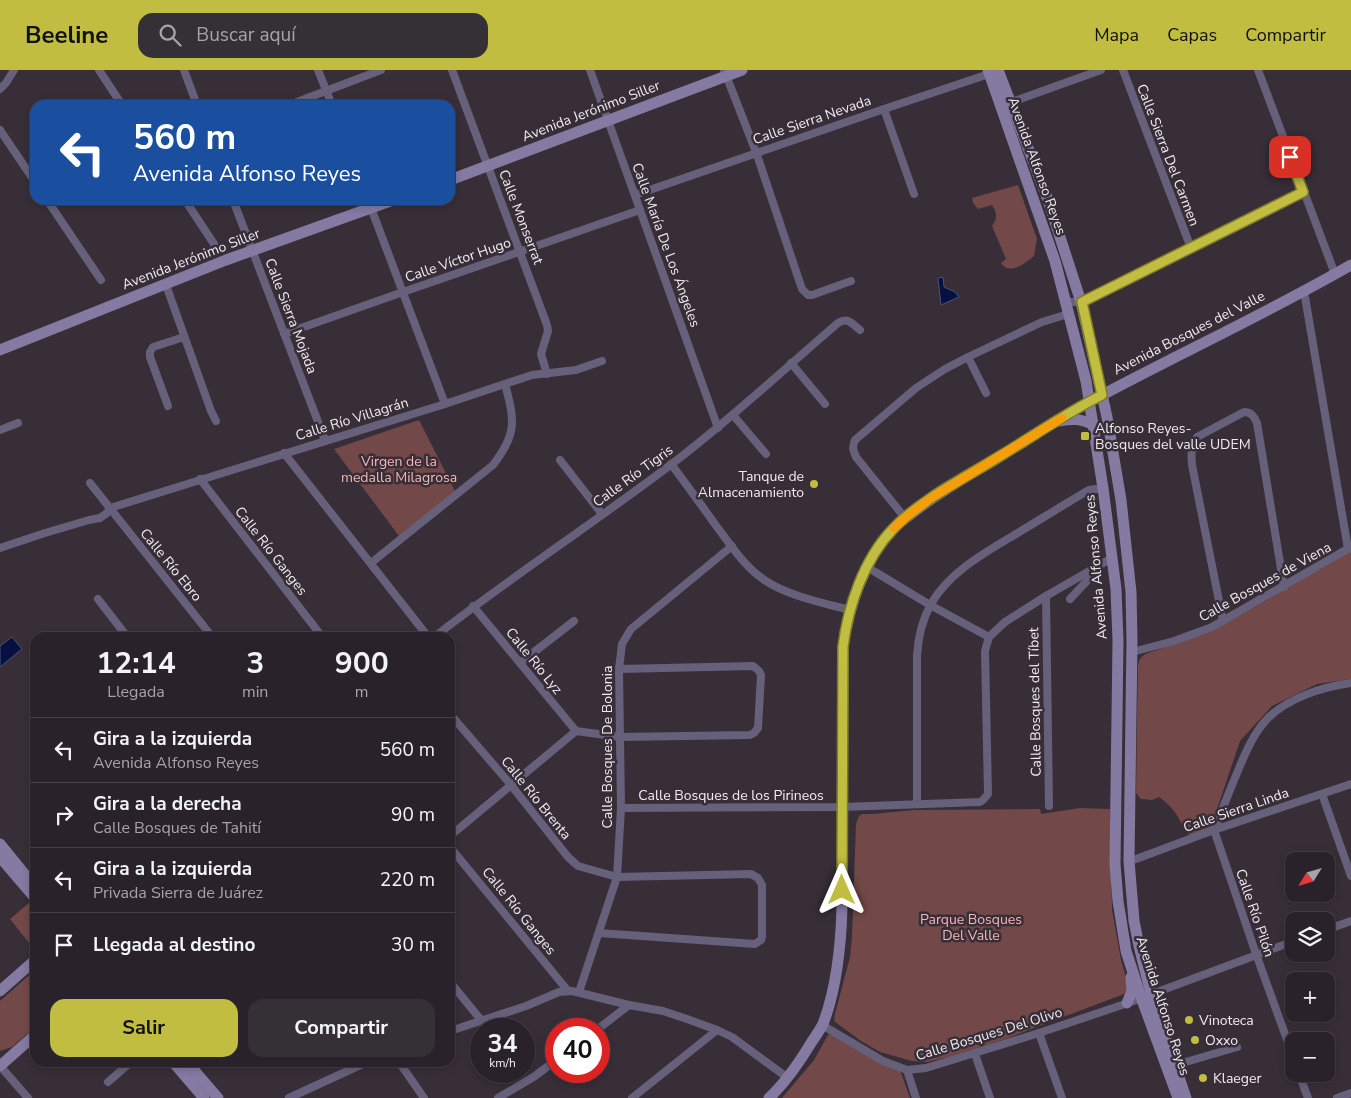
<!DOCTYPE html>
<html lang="es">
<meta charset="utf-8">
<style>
:root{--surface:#29222a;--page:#352f36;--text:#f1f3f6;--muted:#a5a4a8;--line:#453f47;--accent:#c1bd40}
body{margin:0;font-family:"Nunito Sans",sans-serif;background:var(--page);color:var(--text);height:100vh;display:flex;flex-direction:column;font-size:19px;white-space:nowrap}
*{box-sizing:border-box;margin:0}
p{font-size:16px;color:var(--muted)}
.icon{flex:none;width:28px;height:28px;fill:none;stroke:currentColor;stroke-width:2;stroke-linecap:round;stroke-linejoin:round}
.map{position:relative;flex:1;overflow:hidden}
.side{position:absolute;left:30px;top:562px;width:425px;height:435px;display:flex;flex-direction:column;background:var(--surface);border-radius:15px;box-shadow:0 2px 8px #0003,0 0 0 1px var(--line)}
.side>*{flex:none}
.top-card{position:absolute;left:30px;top:30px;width:425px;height:105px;border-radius:15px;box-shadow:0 2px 8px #0003,0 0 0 1px var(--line);background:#1a4fa0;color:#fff;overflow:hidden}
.needle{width:32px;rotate:233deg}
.fabs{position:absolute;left:1285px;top:782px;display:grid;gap:10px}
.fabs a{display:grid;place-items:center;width:50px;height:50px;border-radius:10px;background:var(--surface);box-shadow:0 2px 8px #0003,0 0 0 1px var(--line);font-size:25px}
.speed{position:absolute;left:470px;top:948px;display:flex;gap:10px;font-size:25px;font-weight:700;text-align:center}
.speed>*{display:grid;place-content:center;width:65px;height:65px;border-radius:50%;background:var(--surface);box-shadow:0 2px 8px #0003,0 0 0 1px var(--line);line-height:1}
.speed small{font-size:12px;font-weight:400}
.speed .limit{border:8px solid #d22;background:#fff;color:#111}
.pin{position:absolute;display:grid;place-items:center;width:42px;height:42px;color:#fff;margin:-21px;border-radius:10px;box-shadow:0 2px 8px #0006}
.me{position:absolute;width:55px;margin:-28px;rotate:0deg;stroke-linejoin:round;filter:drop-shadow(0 0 4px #0008)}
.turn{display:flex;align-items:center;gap:18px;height:105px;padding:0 20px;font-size:22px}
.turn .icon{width:65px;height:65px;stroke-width:2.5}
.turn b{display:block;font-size:35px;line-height:42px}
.eta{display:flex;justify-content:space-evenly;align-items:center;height:85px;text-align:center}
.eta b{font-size:30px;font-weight:700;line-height:35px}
.action{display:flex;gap:10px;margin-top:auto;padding:10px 20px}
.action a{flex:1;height:58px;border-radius:15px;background:var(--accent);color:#111;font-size:20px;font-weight:700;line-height:58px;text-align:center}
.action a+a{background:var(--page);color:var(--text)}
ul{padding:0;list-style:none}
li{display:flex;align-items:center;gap:15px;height:65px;padding:0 20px;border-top:1px solid var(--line)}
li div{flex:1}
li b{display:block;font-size:19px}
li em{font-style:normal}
header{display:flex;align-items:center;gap:30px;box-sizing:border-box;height:70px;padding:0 25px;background:var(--accent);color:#111}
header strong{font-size:24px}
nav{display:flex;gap:28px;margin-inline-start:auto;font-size:18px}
.search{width:350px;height:45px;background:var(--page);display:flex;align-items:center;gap:12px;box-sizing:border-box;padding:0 18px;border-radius:15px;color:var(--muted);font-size:19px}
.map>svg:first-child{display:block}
.green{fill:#724948}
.water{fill:#071141;stroke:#4d5276}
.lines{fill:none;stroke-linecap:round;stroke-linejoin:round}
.street{stroke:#66607a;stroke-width:8}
.secondary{stroke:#847aa2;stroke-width:11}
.route-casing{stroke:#7d7b2a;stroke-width:12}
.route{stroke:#c1bd40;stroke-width:9}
.slow{stroke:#f59e0b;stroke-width:9}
.poi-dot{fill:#c1bd40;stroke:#372e38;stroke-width:2}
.labels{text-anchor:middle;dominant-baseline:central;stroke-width:5;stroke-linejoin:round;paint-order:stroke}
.street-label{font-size:14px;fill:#f1ebf1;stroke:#372e38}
.poi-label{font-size:14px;fill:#f1ebf1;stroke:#372e38;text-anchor:start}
.park-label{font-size:14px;fill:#f4b6b3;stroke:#372e38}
</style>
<header>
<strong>Beeline</strong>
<div class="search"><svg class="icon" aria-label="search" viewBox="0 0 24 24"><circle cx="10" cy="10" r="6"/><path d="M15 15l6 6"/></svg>Buscar aquí</div>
<nav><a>Mapa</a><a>Capas</a><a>Compartir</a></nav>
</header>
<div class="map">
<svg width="1351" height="1028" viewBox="0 0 1351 1028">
<rect width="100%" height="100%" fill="#372e38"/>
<!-- green -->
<g class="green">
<path d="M 1018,115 L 1037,169 L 1034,186 C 1028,191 1016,201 1007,198 C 1006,198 1001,194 1001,193 L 1006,189 L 992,156 C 998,148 997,143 992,135 L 978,139 L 973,133 L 972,128 Z"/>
<polygon points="419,350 455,421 399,466 334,379"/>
<path d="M 1351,480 L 1351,609 L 1317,614 L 1272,636 L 1240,671 L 1210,760 L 1193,768 C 1184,762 1181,750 1174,741 C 1170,736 1165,731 1159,727 L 1152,730 L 1141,729 L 1136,723 L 1138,594 C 1140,588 1141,586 1148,583 L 1207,563 L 1255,537 Z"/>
<polygon points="1080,738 1110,739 1112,840 1121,890 1128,915 1127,921 1124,924 1005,969 952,986 927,992 912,991 880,982 861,971 834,951 835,944 850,887 852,867 856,754 859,746 862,744 874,744 914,740 1040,739 1041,744"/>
<polygon points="29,833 35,840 34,879 10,849"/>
<polygon points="35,900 35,957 12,977 0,981 0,931"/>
<polygon points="832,963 900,1000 910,1028 782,1028 814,990 828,965"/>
</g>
<!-- water -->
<g class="water">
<polygon points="943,207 944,217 955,222 959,227 941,235 938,208"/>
<polygon points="12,567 22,579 0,597 0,576"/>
</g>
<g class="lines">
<!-- street -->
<g class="street">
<polyline points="99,0 122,35"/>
<polyline points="184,0 197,35"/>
<polyline points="318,0 332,35"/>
<polyline points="452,0 547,255 548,261 541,284 547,304"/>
<polyline points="590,0 718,358"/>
<polyline points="724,0 756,82 802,219 808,225 812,225 851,211"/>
<polyline points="1123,0 1191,178"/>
<polyline points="1258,0 1335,204"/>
<polyline points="0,19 6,13 14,0"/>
<polyline points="1006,34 1101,0"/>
<polyline points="289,35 381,0"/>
<polyline points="884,39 914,124"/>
<polyline points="0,60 35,112"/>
<polyline points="635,125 884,39 992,3"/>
<polyline points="47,130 101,210"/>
<polyline points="185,130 216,177"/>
<polyline points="233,130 325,370"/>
<polyline points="368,130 445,334"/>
<polyline points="166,215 211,341 216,351"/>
<polyline points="1304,221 1348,479"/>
<polyline points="1065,232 1081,232 1303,122"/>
<polyline points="284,264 403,222 640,140"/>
<polyline points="968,287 986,323"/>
<polyline points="791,293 825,334"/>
<polyline points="168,336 150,287 150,282 153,277 184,267"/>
<polyline points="733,345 766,384"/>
<polyline points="0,360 18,353"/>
<polyline points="284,383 429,568"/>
<polyline points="560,390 602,444"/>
<path d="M 671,394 C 687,415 702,436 717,457 C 731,475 744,496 763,509 C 785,525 823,533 850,540"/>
<polyline points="200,409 323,568"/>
<polyline points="90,413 213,568"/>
<polyline points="110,438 445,334 532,305 576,300 602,291"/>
<path d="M 905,448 L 856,387 C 853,380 852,377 855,370 L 916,318 L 945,299 L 968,287 L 1042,252 L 1068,244"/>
<polyline points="0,478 45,463 89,450 100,448 107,443 110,438"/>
<path d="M 371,493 L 493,395 C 517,364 515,351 505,314"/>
<polyline points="867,497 930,535 989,567"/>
<polyline points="1046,526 1049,736"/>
<polyline points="98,529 128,568"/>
<polyline points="1070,529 1098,499"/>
<polyline points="473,536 576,661"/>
<path d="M 1223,551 L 1192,395 C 1191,384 1191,377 1197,367 L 1244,342 C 1251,342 1254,346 1257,353 L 1284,517"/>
<path d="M 433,568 C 511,507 594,453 673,393 C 730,350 783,300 838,253 C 848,247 851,253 860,260"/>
<polyline points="1132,582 1174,571 1212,557 1351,477"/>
<polyline points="520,593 574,551"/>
<polyline points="450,644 511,715 568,787 578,796 617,807 751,804 758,808 762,815 762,867 761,870 755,874 599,863"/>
<polyline points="576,661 620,667 750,665 754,663 758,658 761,605 759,601 753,596 619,599"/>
<polyline points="1322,724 1351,806"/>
<path d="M 917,734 L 917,586 C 918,568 922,550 931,534 C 949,502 986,482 1016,464 C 1041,449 1065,434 1089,420 L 1103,418"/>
<polyline points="621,738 842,737 980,732 983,730 988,724 985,581 989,567 1005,552 1046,526 1112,488"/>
<polyline points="450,766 576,661"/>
<polyline points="450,777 568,921"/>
<polyline points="1129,791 1136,789 1214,760 1351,714"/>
<polyline points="1326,860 1351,851"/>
<polyline points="450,912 481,950"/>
<polyline points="579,922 617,807 621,738 619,599 622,574 631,559 732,476"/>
<polyline points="822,955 883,991 907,1000 926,998 1039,963 1125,934 1294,871"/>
<polyline points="598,959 629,935"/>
<polyline points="450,961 526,936 559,922 572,921 629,935 663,941 687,949 717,960 732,967 788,1008"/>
<polyline points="1039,963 1062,1028"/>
<polyline points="975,984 990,1028"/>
<path d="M 1294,989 L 1256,884 L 1214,760 C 1222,741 1229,722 1237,703 C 1245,684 1253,664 1267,649 C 1288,628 1322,617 1351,613"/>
<polyline points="399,992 424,1028"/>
<polyline points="0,996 28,1028"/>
<polyline points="1172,996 1237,977"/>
<polyline points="907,1000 916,1028"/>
<polyline points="1299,1004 1308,1028"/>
<polyline points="108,1012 131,992"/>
<polyline points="289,1028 367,992"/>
<polyline points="498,1028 535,1006 556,990"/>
<polyline points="632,1028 717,960"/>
<polyline points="1337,1028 1351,1023"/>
</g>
<!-- secondary -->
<g class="secondary">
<polyline points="988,0 1055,191 1086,311 1103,418 1116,519 1118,571 1115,794 1118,831 1126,881 1141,927 1178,1028"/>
<polyline points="998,0 1048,130 1081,232 1107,347 1121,430 1131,522 1132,571 1129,791 1134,851 1139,876 1151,924 1186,1028"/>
<polyline points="450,110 742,0"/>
<polyline points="0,280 226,190 393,130"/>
<path d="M 1060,351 C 1073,348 1081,349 1094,355"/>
<polyline points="0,774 35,817"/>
<polyline points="0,787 35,828"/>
<polyline points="0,921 35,890"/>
<polyline points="1127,933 1132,921 1131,907"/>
<polyline points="173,992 204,1028"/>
<polyline points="187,992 218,1028"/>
<polyline points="0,996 35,965"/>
<path d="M 769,1028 C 786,1012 799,993 811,973 C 815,967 820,960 823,954 C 837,917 841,876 842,837 L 843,577 C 849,535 864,491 892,460 C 900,451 910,445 919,438 C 944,419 972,404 998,387 C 1029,369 1058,348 1089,332 C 1176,285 1266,244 1351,195"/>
</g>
</g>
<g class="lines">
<defs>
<path id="route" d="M 842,820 L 843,577 C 848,536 864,489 893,459 C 919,431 964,408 997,388 C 1032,367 1066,343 1102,325 L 1082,232 L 1303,122 L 1290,87"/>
</defs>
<!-- route casing -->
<use href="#route" class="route-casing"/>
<!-- route -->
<use href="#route" class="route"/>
<!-- slow -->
<polyline class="slow" points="894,458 905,448 931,428 1062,348"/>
</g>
<!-- markers -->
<g class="poi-dot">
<rect x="1080" y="361" width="10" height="10" rx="2.5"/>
<circle cx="814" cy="414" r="5"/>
<circle cx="1189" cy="950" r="5"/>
<circle cx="1195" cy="970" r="5"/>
<circle cx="1203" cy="1008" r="5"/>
</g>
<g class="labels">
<!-- street labels -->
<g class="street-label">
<text transform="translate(591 41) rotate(-21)">Avenida Jerónimo Siller</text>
<text transform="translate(812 50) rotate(-19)">Calle Sierra Nevada</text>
<text transform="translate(1168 85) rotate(69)">Calle Sierra Del Carmen</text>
<text transform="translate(1037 96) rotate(70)">Avenida Alfonso Reyes</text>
<text transform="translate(521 147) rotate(69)">Calle Monserrat</text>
<text transform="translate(666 175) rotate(70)">Calle María De Los Ángeles</text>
<text transform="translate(191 189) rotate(-21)">Avenida Jerónimo Siller</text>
<text transform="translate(458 190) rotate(-19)">Calle Víctor Hugo</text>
<text transform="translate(291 246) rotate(69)">Calle Sierra Mojada</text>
<text transform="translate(1189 263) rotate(-27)">Avenida Bosques del Valle</text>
<text transform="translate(352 349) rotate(-17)">Calle Río Villagrán</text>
<text transform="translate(633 406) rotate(-36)">Calle Río Tigris</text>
<text transform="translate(271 481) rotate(52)">Calle Río Ganges</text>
<text transform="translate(171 495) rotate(51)">Calle Río Ebro</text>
<text transform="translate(1096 497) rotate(-95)">Avenida Alfonso Reyes</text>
<text transform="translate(1265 512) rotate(-29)">Calle Bosques de Viena</text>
<text transform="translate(534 591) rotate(51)">Calle Río Lyz</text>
<text transform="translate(1035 632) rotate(-91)">Calle Bosques del Tíbet</text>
<text transform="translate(607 677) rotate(-90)">Calle Bosques De Bolonia</text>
<text x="731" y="725">Calle Bosques de los Pirineos</text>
<text transform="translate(536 728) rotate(51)">Calle Río Brenta</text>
<text transform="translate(1236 740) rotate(-19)">Calle Sierra Linda</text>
<text transform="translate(519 841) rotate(51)">Calle Río Ganges</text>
<text transform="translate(1255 843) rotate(71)">Calle Río Pilón</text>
<text transform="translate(1163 936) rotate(72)">Avenida Alfonso Reyes</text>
<text transform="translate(989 964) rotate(-17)">Calle Bosques Del Olivo</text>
</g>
<!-- poi labels -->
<g class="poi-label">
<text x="1095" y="358">Alfonso Reyes-<tspan x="1095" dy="16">Bosques del valle UDEM</tspan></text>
<text x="804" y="406" text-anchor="end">Tanque de<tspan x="804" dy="16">Almacenamiento</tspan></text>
<text x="1199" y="950">Vinoteca</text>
<text x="1205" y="970">Oxxo</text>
<text x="1213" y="1008">Klaeger</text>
</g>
<!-- park labels -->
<g class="park-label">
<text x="399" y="391">Virgen de la<tspan x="399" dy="16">medalla Milagrosa</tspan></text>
<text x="971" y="849">Parque Bosques<tspan x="971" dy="16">Del Valle</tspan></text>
</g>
</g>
</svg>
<div class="fabs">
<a><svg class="needle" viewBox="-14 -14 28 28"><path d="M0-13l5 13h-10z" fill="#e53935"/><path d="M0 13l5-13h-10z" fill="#a5a4a8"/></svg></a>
<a><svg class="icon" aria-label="layers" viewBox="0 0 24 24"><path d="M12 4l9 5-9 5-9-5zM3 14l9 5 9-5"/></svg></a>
<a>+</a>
<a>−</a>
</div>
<div class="speed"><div>34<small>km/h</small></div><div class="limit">40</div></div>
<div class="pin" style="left:1290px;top:87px;background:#d93025"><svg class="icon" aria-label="arrive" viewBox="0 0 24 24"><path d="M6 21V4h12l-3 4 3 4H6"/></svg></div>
<svg class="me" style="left:842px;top:820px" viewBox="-20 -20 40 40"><path d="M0-17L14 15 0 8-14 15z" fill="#c1bd40" stroke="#fff" stroke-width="4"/></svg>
<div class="top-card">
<div class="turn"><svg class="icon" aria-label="left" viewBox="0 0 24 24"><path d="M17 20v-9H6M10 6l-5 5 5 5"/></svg><div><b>560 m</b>Avenida Alfonso Reyes</div></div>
</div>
<section class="side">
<div class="eta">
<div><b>12:14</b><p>Llegada</p></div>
<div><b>3</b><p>min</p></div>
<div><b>900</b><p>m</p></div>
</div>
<ul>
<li><svg class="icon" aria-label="left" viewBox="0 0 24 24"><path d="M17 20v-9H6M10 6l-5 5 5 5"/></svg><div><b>Gira a la izquierda</b><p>Avenida Alfonso Reyes</p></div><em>560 m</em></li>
<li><svg class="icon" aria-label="right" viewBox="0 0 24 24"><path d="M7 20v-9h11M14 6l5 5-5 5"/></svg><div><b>Gira a la derecha</b><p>Calle Bosques de Tahití</p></div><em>90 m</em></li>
<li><svg class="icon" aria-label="left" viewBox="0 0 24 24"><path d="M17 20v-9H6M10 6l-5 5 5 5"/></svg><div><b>Gira a la izquierda</b><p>Privada Sierra de Juárez</p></div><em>220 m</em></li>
<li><svg class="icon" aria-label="arrive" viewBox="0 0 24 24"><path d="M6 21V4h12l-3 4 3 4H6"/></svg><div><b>Llegada al destino</b></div><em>30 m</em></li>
</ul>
<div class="action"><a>Salir</a><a>Compartir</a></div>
</section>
</div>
